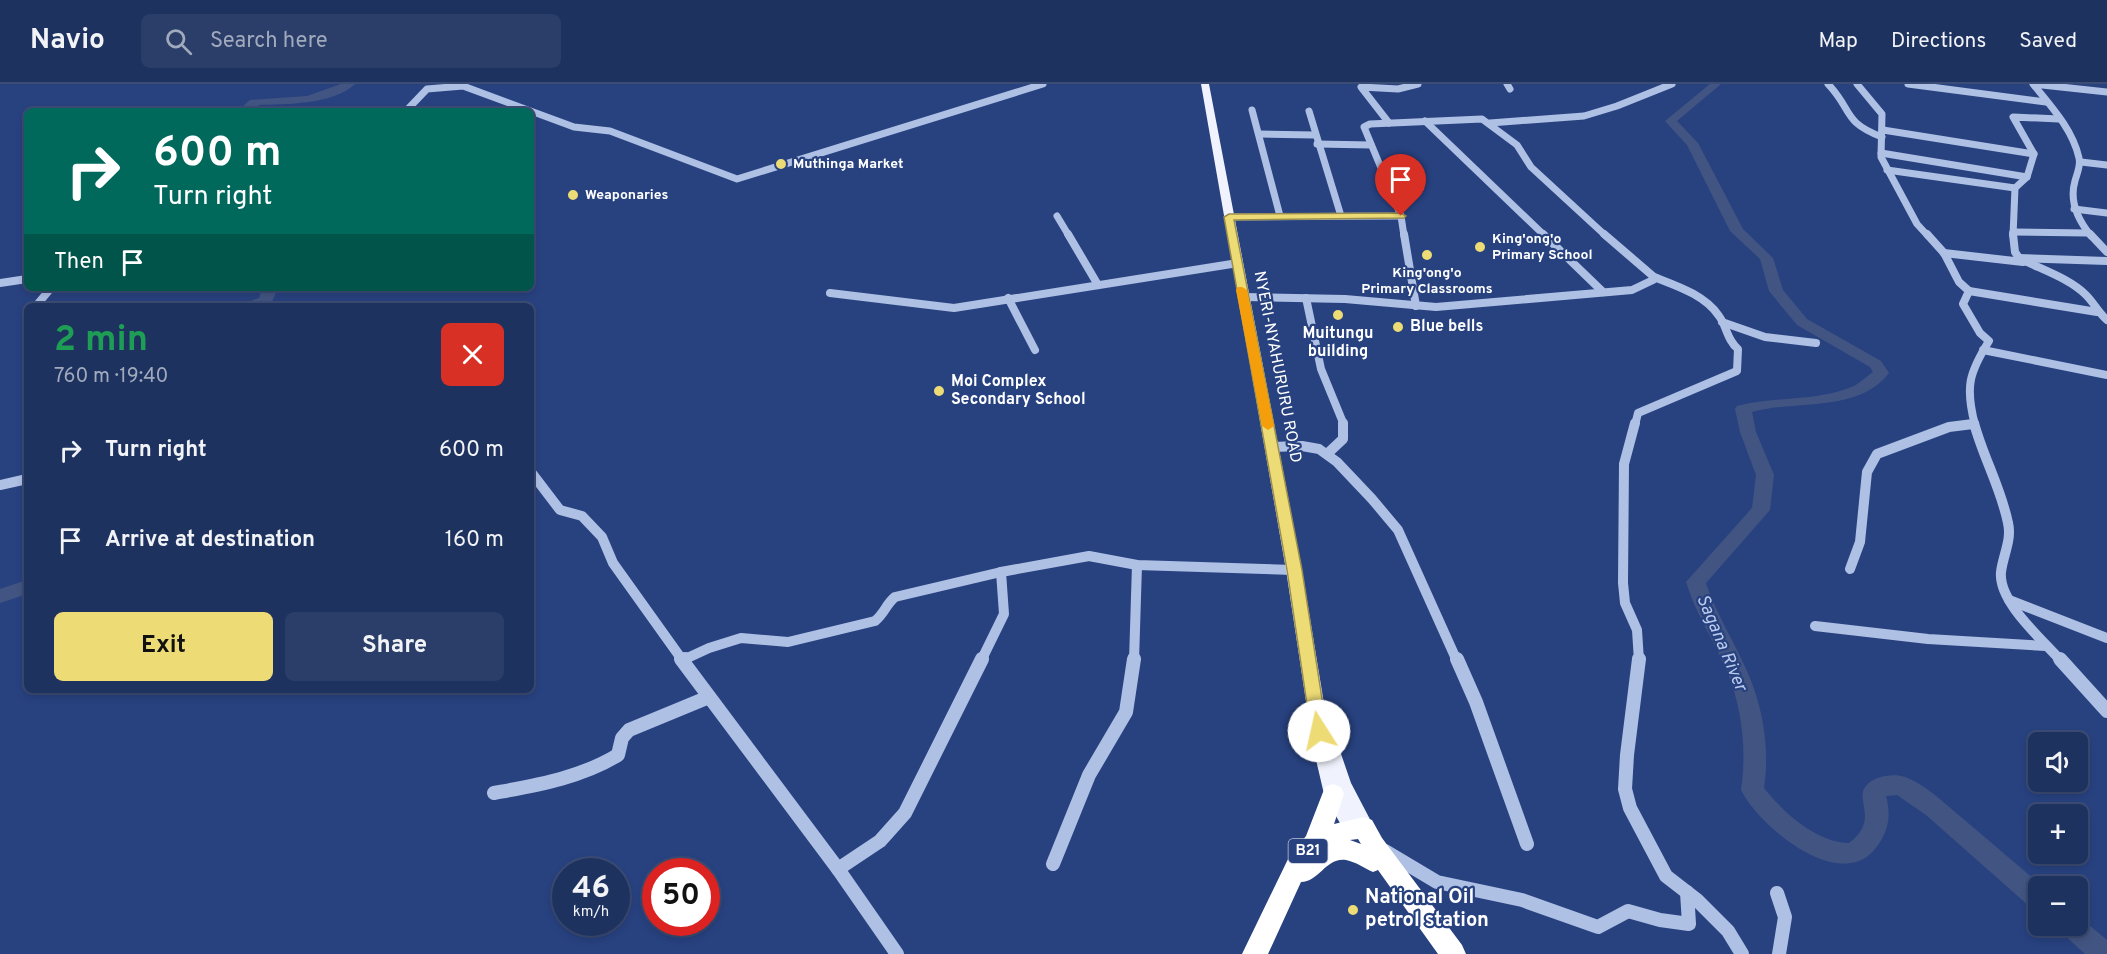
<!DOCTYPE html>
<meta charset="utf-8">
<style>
:root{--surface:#1e3260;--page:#2b3e69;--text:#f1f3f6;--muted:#a1aabd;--line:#3c4d75;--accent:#eddb76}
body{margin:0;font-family:Overpass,sans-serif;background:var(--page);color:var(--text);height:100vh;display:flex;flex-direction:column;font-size:22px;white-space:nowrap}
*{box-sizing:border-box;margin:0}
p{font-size:20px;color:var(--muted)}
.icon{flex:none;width:33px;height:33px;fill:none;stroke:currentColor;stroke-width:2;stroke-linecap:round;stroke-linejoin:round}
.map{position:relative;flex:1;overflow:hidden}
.panel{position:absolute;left:24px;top:219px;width:510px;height:390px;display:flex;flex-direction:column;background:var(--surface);border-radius:9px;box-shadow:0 3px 9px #0003,0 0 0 2px var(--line)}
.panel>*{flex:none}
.hud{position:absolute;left:24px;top:24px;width:510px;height:183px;border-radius:9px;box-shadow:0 3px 9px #0003,0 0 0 2px var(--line);background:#00695c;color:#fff;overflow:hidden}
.controls{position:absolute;left:2028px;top:648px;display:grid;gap:12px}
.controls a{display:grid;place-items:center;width:60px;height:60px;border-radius:9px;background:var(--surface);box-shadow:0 3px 9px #0003,0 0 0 2px var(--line);font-size:30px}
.speed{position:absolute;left:552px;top:774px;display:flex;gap:12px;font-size:30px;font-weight:700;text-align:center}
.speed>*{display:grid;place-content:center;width:78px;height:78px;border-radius:50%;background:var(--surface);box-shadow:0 3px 9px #0003,0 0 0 2px var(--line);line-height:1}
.speed small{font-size:15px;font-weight:400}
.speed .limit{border:9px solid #d22;background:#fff;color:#111}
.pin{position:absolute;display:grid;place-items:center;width:51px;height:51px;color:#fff;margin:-62px -26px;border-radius:50% 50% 50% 0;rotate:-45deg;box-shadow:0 0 6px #0007}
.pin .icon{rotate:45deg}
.me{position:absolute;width:66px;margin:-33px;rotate:350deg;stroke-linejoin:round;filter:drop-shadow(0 0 4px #0008)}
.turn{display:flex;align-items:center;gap:21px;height:126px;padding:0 30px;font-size:27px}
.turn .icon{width:78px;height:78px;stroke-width:2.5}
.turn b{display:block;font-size:42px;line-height:51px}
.then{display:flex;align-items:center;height:57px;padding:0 30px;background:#0003;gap:12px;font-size:22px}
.round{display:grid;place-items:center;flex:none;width:63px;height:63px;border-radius:9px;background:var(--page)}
.headline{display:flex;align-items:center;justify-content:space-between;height:102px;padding:0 30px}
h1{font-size:36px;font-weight:700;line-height:45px;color:#1e9e55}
.action{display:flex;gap:12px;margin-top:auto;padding:12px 30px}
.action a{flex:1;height:69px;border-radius:9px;background:var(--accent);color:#111;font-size:24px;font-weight:700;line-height:69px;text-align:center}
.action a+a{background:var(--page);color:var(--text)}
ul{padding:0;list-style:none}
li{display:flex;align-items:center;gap:18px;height:90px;padding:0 30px}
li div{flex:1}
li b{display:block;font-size:22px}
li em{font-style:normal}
header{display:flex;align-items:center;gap:36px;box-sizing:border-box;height:84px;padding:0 30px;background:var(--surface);border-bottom:2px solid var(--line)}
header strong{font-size:28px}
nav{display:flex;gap:33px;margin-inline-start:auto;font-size:21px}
.search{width:420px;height:54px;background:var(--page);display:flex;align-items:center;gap:15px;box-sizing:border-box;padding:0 21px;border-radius:9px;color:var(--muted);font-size:22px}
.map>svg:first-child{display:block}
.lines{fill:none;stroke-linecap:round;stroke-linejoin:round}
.river{fill:#425582;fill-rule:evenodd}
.minor-far3{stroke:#afc0e5;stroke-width:7}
.minor-far2{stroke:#afc0e5;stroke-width:8}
.minor-far1{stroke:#afc0e5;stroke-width:10}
.minor{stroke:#afc0e5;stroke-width:14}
.major{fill:#f0f3fd;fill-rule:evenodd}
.highway{fill:#fff;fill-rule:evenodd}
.route{fill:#eddb76;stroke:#9a8e4d;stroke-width:1.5}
.slow{fill:#f59e0b}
.poi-dot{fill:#eddb76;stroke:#284280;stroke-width:2}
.labels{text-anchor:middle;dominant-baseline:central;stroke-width:4.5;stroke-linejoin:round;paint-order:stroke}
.far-poi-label{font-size:14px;font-weight:bold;fill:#fff;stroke:#284280;text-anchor:start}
.shield{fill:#284280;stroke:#bec6d9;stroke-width:1.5}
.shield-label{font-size:15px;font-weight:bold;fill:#fff}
.poi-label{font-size:16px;font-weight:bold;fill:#fff;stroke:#284280;text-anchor:start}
.street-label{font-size:16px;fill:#fff;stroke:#284280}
.water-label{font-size:18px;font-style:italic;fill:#bbcbed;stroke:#284280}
.near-poi-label{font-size:20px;font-weight:bold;fill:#fff;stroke:#284280;text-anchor:start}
</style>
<header>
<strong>Navio</strong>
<div class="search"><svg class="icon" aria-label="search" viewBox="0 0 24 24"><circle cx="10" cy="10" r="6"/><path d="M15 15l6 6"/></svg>Search here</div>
<nav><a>Map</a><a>Directions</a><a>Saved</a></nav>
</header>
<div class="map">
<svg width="2107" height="870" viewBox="0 0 2107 870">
<rect width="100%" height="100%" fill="#284280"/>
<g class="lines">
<!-- river -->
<g class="river">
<path d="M 341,0 L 355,0 C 332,21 287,20 258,21 L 270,27 L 253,27 L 243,22 L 250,16 L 307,12 Z"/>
<path d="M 1710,0 L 1721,0 L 1677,37 L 1698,59 L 1743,145 L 1773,174 L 1783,206 L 1807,235 L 1881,277 L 1889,289 C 1859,329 1794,316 1752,328 L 1756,348 L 1774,391 L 1770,426 L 1706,499 C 1716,530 1734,557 1747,587 C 1763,623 1770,665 1764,704 C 1784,729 1816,758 1849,759 C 1880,736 1854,716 1866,702 C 1874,692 1893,689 1905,693 C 1925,700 1945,720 1961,733 C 1988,756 2015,779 2042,802 L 2038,802 L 2038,825 L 2029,822 L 1926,731 L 1897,711 L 1886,712 C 1891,731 1889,745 1878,761 C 1844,813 1759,743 1741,706 C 1747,666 1742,624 1727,587 C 1714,557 1696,530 1686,498 L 1752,424 L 1756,391 L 1740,348 L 1735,325 L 1737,322 C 1775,312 1817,318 1854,302 C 1860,299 1867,292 1873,288 L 1870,283 L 1797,241 L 1769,207 L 1760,175 L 1730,147 L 1687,61 L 1665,37 Z"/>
<polygon points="262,204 278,204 271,220 243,222 245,219 259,214"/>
<polygon points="27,496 27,510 0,519 0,505"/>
<polygon points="2078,832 2107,856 2107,870 2085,870 2063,850 2060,842 2078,842"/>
</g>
<!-- minor-far3 -->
<g class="minor-far3">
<polyline points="1507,0 1510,5"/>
<path d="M 1828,0 C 1853,26 1842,38 1882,53"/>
<polyline points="1857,0 1882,30 1881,73 1917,140 1928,152"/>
<polyline points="1908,0 2046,18"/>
<polyline points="1252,26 1280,132"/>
<polyline points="406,27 427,5 463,2 574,43 610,47 737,95 1043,0"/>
<polyline points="1309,27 1341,132"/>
<polyline points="1425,37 1545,152"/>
<polyline points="1389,39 1361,3 1398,5 1418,0"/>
<polyline points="1490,39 1584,32 1617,22 1672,0"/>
<polyline points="1883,46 2034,70"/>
<polyline points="1259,50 1314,51"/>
<polyline points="1317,60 1371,61"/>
<polyline points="1881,69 2027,93"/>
<polyline points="2081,78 2107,81"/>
<polyline points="1887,86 2015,104"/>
<polyline points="2074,125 2107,129"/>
<polyline points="1057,132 1069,152"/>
<polyline points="1401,132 1404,152"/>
<polyline points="1229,133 1401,132 1364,43 1370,40 1482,35 1517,61 1531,83 1606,152"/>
<polyline points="2013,148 2087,149"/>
<polyline points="2013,152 2015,104 2027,93 2034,70 2013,33 2059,35"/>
<path d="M 2091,152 C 2078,136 2069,117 2075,97 C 2077,89 2081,82 2079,74 C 2073,46 2051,22 2033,0 L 2107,8"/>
</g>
<!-- minor-far2 -->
<g class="minor-far2">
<polyline points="1068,150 1098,201"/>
<polyline points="1404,150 1416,222"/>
<polyline points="1543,150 1603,208"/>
<path d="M 1927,150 L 1944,169 L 1959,198 L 1969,207 L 1963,220 L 1980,249 L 1989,257 C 1969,289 1965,303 1975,341"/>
<path d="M 2013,150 L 2015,168 L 2019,174 C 2040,185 2069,194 2086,211 C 2094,219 2098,228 2107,236"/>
<polyline points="2090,150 2107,168"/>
<polyline points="1944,169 2023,178"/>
<polyline points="2019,174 2107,177"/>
<polyline points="0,199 27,195"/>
<polyline points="1969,207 2097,228"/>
<polyline points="830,209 954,224 1238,179"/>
<polyline points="1243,213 1345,215 1436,223 1632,206 1653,196 1654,193 1604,150"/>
<polyline points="1008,214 1035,266"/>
<polyline points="1306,214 1321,285 1344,341"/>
<polyline points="36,222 51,204"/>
<polyline points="1722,238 1765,253 1816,259"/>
<polyline points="1983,266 2107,291"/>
<path d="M 1635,341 L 1638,329 L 1737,287 L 1738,265 C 1727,256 1727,243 1719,232 C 1705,211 1677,202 1654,193"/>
<polyline points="1967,341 1973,340"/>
</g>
<!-- minor-far1 -->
<g class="minor-far1">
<polyline points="1635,339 1624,380 1623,499 1625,519 1637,546 1639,577"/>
<path d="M 1974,339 C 1983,373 2001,404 2008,439 C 2012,456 2003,471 2001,488 C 1998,518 2042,555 2061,577"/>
<polyline points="1272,363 1302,362 1319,365 1337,378 1372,415 1398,446 1457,577"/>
<polyline points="1327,370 1343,355 1343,339"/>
<polyline points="531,388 560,426 582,432 602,453 613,479 683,577"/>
<polyline points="0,401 27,395"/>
<polyline points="1850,485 1860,458 1867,388 1877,370 1949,343 1973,340"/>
<polyline points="2009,516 2107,554"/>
<polyline points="1815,542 1928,555 2046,562"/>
<path d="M 683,576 L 709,564 L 741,554 L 788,558 L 875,537 C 885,529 886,520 895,513 L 1001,488"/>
<polyline points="981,577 1004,530 1001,488 1089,472 1137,481 1294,486"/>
<polyline points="1134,577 1137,481"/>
</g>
<!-- minor -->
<g class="minor">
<polyline points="681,575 838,785 897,870"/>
<polyline points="1457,575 1476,618 1527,760"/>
<polyline points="1639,575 1627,671 1625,705 1630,724 1666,792 1697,816 1728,847 1742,870"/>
<polyline points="2060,575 2107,627"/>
<polyline points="683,576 685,575"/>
<path d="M 494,709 C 537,701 580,694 618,671 L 622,654 L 629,646 L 709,613"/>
<polyline points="1385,767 1437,798 1522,816 1598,843 1628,827 1660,836 1689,840 1687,808"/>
<polyline points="1053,780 1089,691 1126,628 1134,575"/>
<polyline points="838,785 880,757 905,729 982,575"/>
<polyline points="1777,809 1785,833 1779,870"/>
</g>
<!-- major -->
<polygon class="major" points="1201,0 1209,0 1302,486 1331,662 1339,664 1351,699 1374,743 1371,749 1354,754 1347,752 1324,710 1313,663 1286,486"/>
<!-- highway -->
<path class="highway" d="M 1333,700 L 1341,703 L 1344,710 L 1334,740 L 1364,733 L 1372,736 L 1382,754 L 1462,861 L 1466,870 L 1438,870 L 1378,786 L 1373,788 C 1364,784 1356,778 1346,776 C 1326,773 1319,798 1301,798 L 1268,870 L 1242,870 L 1289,773 L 1306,752 L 1325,703 ZM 1358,755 L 1361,760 L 1350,756 Z"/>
</g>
<!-- route -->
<polygon class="route" points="1401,129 1406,132 1404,134 1234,136 1302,486 1327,647 1325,651 1319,653 1313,651 1311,647 1287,486 1224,133 1229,130"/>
<!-- slow -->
<polygon class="slow" points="1238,203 1242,203 1247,206 1274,342 1268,346 1262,342 1236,206"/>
<!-- markers -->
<g class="poi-dot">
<circle cx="781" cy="80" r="6"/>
<circle cx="573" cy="111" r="6"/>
<circle cx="1480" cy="163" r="6"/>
<circle cx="1427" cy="171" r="6"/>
<circle cx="1338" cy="231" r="6"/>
<circle cx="1398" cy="243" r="6"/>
<circle cx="939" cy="307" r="6"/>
<circle cx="1353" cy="826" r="6"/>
</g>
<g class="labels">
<!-- far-poi labels -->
<g class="far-poi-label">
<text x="793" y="80">Muthinga Market</text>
<text x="585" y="111">Weaponaries</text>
<text x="1492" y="155">King'ong'o<tspan x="1492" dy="16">Primary School</tspan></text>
<text x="1427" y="189" text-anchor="middle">King'ong'o<tspan x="1427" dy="16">Primary Classrooms</tspan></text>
</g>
<!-- shield labels -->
<rect class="shield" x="1288.5" y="755" width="39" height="24" rx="4.5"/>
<g class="shield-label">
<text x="1308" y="767">B21</text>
</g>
<!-- poi labels -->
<g class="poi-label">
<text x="1410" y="243">Blue bells</text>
<text x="1338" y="250" text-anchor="middle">Muitungu<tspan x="1338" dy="18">building</tspan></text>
<text x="951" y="298">Moi Complex<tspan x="951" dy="18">Secondary School</tspan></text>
</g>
<!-- street labels -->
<g class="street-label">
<text transform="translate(1277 283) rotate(79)">NYERI-NYAHURURU ROAD</text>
</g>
<!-- water labels -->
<g class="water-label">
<text transform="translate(1721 559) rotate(67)">Sagana River</text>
</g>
<!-- near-poi labels -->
<g class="near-poi-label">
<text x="1365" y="814">National Oil<tspan x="1365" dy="23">petrol station</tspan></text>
</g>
</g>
</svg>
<div class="controls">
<a><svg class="icon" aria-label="sound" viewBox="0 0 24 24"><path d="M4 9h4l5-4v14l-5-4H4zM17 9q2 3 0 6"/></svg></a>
<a>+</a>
<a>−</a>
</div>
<div class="speed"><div>46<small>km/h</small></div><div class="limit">50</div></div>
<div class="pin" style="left:1401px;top:132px;background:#d93025"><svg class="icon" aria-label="arrive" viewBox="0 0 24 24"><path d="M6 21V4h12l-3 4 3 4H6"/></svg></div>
<svg class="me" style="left:1319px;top:647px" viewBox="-20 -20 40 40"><circle r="19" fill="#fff"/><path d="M0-13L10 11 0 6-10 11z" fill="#eddb76"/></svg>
<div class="hud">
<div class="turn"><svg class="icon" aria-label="right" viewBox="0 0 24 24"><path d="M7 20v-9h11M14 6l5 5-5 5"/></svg><div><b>600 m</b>Turn right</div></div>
<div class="then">Then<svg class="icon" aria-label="arrive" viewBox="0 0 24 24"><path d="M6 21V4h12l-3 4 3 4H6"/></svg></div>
</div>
<section class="panel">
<div class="headline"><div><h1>2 min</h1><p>760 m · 19:40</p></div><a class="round" style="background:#d93025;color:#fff"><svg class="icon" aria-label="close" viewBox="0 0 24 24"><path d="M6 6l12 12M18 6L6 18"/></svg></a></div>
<ul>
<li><svg class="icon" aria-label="right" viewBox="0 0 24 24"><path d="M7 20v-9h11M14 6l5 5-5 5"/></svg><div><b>Turn right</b></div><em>600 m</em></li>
<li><svg class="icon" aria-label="arrive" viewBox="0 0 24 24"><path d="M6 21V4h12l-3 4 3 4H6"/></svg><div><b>Arrive at destination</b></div><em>160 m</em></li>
</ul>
<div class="action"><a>Exit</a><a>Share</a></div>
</section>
</div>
